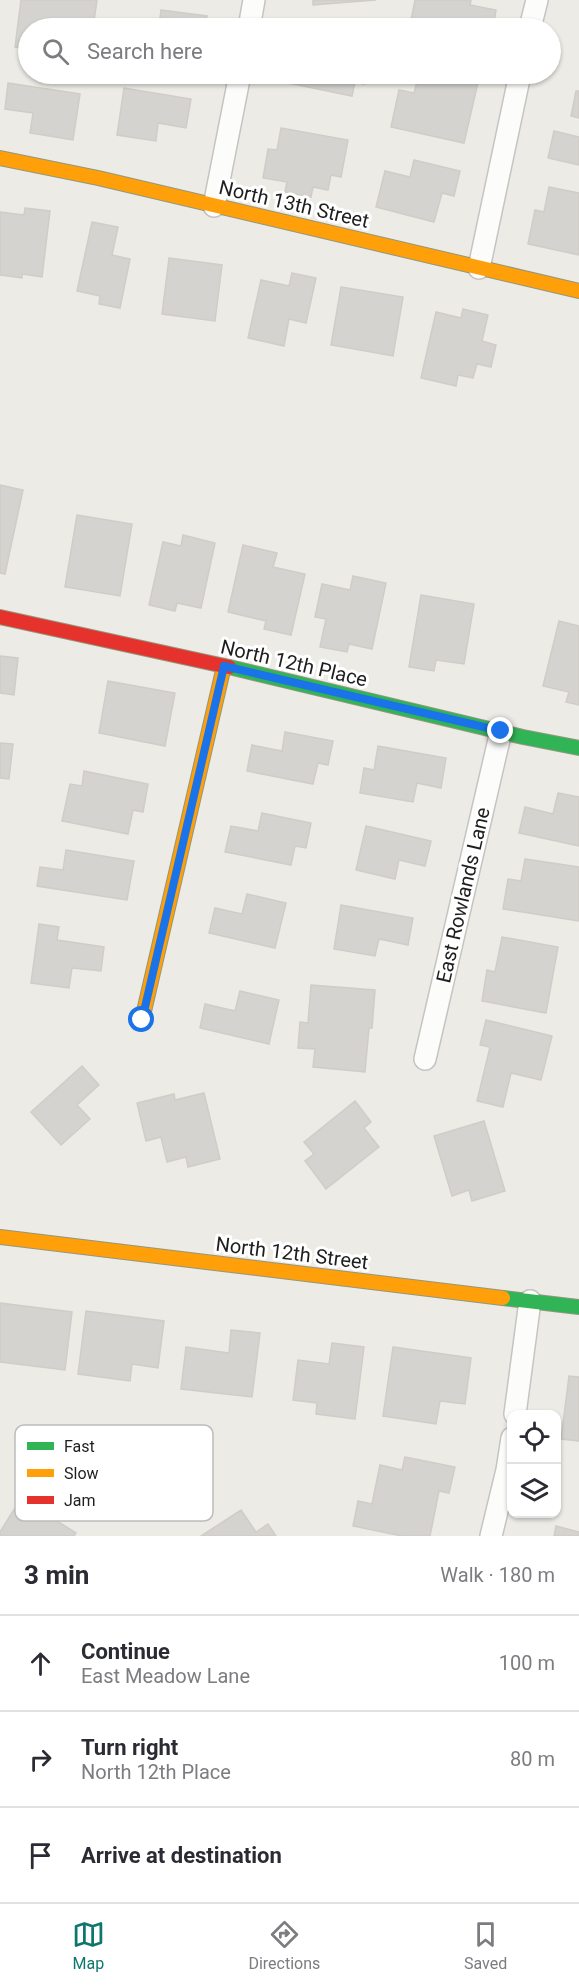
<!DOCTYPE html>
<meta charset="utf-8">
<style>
:root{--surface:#fff;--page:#f7f7f7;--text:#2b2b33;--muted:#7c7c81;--line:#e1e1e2;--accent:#0f766e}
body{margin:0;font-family:Roboto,sans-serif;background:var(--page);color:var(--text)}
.controls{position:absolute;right:18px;bottom:18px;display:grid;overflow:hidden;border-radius:12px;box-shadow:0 2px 4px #0004}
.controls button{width:54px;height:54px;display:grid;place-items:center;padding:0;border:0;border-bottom:2px solid var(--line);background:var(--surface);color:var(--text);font:30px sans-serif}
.stop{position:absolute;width:18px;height:18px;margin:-14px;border:4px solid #1a73e8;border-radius:50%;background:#fff}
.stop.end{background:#1a73e8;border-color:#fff;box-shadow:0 2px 6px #0008}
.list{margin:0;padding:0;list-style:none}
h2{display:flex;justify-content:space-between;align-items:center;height:78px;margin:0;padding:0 24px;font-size:26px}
h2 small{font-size:20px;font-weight:400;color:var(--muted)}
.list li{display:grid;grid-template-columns:39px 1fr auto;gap:18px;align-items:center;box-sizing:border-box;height:96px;padding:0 24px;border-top:2px solid var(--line)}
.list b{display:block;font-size:22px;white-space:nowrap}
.list p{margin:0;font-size:20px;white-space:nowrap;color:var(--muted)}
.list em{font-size:20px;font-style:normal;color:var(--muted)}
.icon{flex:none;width:33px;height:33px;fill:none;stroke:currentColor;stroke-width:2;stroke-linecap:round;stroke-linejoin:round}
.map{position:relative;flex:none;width:579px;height:1536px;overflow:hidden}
.search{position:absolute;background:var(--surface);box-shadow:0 2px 4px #0004;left:18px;right:18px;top:18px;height:66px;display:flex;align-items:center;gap:15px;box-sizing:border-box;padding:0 21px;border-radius:33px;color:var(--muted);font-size:22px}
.sheet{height:366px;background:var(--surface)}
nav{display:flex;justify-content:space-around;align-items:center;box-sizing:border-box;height:84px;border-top:2px solid var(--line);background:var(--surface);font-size:16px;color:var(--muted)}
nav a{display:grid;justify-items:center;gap:3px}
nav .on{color:var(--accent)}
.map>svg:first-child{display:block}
.building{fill:#d4d3cf;stroke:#d0cdc7;stroke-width:1.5}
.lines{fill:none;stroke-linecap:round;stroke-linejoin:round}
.street-casing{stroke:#c5c4c2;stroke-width:24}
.fast-casing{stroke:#92977e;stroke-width:16}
.slow-casing{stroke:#92977e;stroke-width:16}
.jam-casing{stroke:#92977e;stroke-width:16}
.street{stroke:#fcfcfb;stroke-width:21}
.fast{stroke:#30b455;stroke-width:14}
.slow{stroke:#ff9f0a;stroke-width:14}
.jam{stroke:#e5322d;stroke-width:14}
.route{stroke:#1a73e8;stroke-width:8}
.labels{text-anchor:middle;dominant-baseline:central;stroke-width:6;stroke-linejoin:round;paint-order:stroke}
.street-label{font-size:20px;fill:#1e1e1e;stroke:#fff}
.key{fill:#fff;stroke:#bcbcbc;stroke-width:1.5}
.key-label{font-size:16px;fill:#1e1e1e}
</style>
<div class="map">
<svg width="579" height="1536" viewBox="0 0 579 1536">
<rect width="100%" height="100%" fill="#ecebe6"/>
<path class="building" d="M21,0H97L93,28H28V49L15,47Z
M313,0H376L313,5Z
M415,0H471L470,5L496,10L493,28H450L411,20Z
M161,10L207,16L205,28H132L133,22L159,26Z
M290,74H366L364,84L355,82L352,96L288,83Z
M419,74H461L479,78L464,143L391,127L399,90L414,93Z
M8,83L80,94L73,140L30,133L33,113L5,109Z
M124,88L191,99L186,128L158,123L156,141L117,135Z
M576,91H579V118L571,116Z
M281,128L348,140L341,177L331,175L328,190L313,187L311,197L285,192L287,182L263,178L268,149L277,150Z
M554,131L579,137V165L548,158Z
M414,160L460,171L454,196L442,193L434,222L376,207L385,171L410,177Z
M549,187L579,193V255L528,244L535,210L544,212Z
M25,208L50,211L42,277L22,274V278L0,275V212L24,215Z
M92,222L118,227L112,255L130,259L120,308L99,304L100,296L77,291Z
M169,258L222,265L215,321L162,314Z
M292,273L316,278L306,323L289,319L284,346L248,338L261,280L289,286Z
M341,287L403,297L393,356L331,345Z
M463,309L488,315L482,341L496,345L491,367L477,364L473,378L458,375L456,386L421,378L436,312L461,318Z
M0,485L23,490L5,574L0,573Z
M77,515L132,524L120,596L65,587Z
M183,535L215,543L201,608L177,603L175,611L149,605L163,542L181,546Z
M243,545L277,553L273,567L305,574L291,635L264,629L266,621L228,612Z
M353,576L386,583L372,649L349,644L347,652L320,647L326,619L315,617L322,584L350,590Z
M421,595L474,604L464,664L436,660L434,671L409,667Z
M559,621L579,626V705L566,702L569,692L543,686Z
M0,656L18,658L14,695L0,693Z
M108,681L175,693L165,746L99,733Z
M285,732L333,741L328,765L318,763L313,784L247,771L252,745L282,751Z
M0,743L13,744L9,779L0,778Z
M378,746L446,758L441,788L417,783L413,802L360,793L364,768L374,770Z
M84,771L148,784L143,812L133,810L128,834L62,821L70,784L82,786Z
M558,793L579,797V846L519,833L525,807L553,814Z
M262,813L311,823L306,848L295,846L291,865L225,852L231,826L258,831Z
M366,826L431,841L425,866L399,860L395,879L356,870Z
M66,850L134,861L127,900L37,886L40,867L63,870Z
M525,859L579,867V921L503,909L508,879L521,881Z
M247,894L286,903L275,948L209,933L215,908L242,914Z
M341,905L413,918L408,945L379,939L375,956L334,949Z
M39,924L59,927L57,940L104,947L101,971L72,968L69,988L31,983Z
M502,937L558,947L546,1013L482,1001L487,970L495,972Z
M311,985L375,990L372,1028H369L365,1072L313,1067L315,1049L298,1048L300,1022L308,1023Z
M240,991L279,1000L269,1044L200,1028L205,1004L235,1011Z
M486,1020L552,1036L541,1080L511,1073L503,1107L477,1101L490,1047L480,1045Z
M82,1066L99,1085L77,1105L90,1119L61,1145L31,1112Z
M204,1093L220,1159L188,1167L186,1157L167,1162L161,1137L146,1141L137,1103L174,1094L175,1100Z
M355,1101L371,1122L364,1128L379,1147L326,1189L305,1161L314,1154L304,1142Z
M484,1121L505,1191L472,1201L469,1190L452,1196L434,1136Z
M0,1303L72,1312L65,1370L0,1362Z
M86,1311L164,1321L158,1368L132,1364L130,1381L78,1374Z
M231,1330L260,1333L252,1397L181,1389L186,1347L229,1353Z
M332,1343L364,1347L355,1419L316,1414L317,1403L293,1400L298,1360L329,1364Z
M393,1347L471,1358L465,1404L440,1401L436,1424L383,1416Z
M569,1376L579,1377V1441L561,1439Z
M405,1457L455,1467L449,1493L439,1491L430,1536H402L353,1526L358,1501L372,1504L380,1465L402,1470Z
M21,1498L76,1533L74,1536H0V1532Z
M241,1510L256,1532L268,1524L276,1536H201Z
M556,1526L579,1532V1536H554Z"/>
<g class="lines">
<defs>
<path id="street" d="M249,28L254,0
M530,28L537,0
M214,206L240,74
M479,268L520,74
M425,1059L501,731
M515,1414L530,1301
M491,1536L507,1470L512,1438"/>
<path id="fast" d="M229,667L523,737L579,748
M503,1298L579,1307"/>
<path id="slow" d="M0,158L98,178L579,291
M142,1020L224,666
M0,1237L503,1298"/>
<path id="jam" d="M0,617L229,667"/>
</defs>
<use href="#street" class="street-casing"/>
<use href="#fast" class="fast-casing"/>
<use href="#slow" class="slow-casing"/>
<use href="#jam" class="jam-casing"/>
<use href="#street" class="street"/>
<use href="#fast" class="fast"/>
<use href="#slow" class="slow"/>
<use href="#jam" class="jam"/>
</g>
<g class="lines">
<path class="route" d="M142,1020L224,666L501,731"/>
</g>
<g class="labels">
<g class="street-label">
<text transform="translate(294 204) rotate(13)">North 13th Street</text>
<text transform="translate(294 663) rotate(13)">North 12th Place</text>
<text transform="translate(463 895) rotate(-77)">East Rowlands Lane</text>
<text transform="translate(292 1253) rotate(7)">North 12th Street</text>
</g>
</g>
<rect x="15" y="1425" width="198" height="96" rx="9" class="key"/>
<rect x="27" y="1442" width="27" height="8" fill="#30b455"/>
<rect x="27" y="1469" width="27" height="8" fill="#ff9f0a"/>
<rect x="27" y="1496" width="27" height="8" fill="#e5322d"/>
<g class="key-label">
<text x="64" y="1452">Fast</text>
<text x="64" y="1479">Slow</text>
<text x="64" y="1506">Jam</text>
</g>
</svg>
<div class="controls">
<button><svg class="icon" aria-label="locate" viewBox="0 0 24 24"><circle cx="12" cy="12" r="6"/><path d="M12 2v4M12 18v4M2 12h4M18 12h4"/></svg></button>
<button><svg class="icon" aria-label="layers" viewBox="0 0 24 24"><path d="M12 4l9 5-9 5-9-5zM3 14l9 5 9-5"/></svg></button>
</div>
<div class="stop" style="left:142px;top:1020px"></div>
<div class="stop end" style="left:501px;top:731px"></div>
<div class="search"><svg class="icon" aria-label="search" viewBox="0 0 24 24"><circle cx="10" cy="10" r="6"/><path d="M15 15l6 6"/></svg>Search here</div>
</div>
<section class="sheet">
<h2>3 min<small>Walk · 180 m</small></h2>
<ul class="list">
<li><svg class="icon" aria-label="ahead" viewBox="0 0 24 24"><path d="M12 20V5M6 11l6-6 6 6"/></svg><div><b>Continue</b><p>East Meadow Lane</p></div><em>100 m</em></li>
<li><svg class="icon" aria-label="right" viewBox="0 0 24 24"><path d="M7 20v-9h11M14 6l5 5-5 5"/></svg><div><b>Turn right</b><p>North 12th Place</p></div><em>80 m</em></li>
<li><svg class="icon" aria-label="arrive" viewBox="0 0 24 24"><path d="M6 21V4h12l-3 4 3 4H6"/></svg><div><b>Arrive at destination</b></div></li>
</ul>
</section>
<nav>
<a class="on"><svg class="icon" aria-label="map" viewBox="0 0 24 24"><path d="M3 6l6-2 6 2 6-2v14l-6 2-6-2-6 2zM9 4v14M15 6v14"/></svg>Map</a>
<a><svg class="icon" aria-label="directions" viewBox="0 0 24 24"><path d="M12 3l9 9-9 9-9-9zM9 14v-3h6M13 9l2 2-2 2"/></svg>Directions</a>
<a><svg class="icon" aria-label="saved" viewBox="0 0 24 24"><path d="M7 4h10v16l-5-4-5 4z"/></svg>Saved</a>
</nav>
